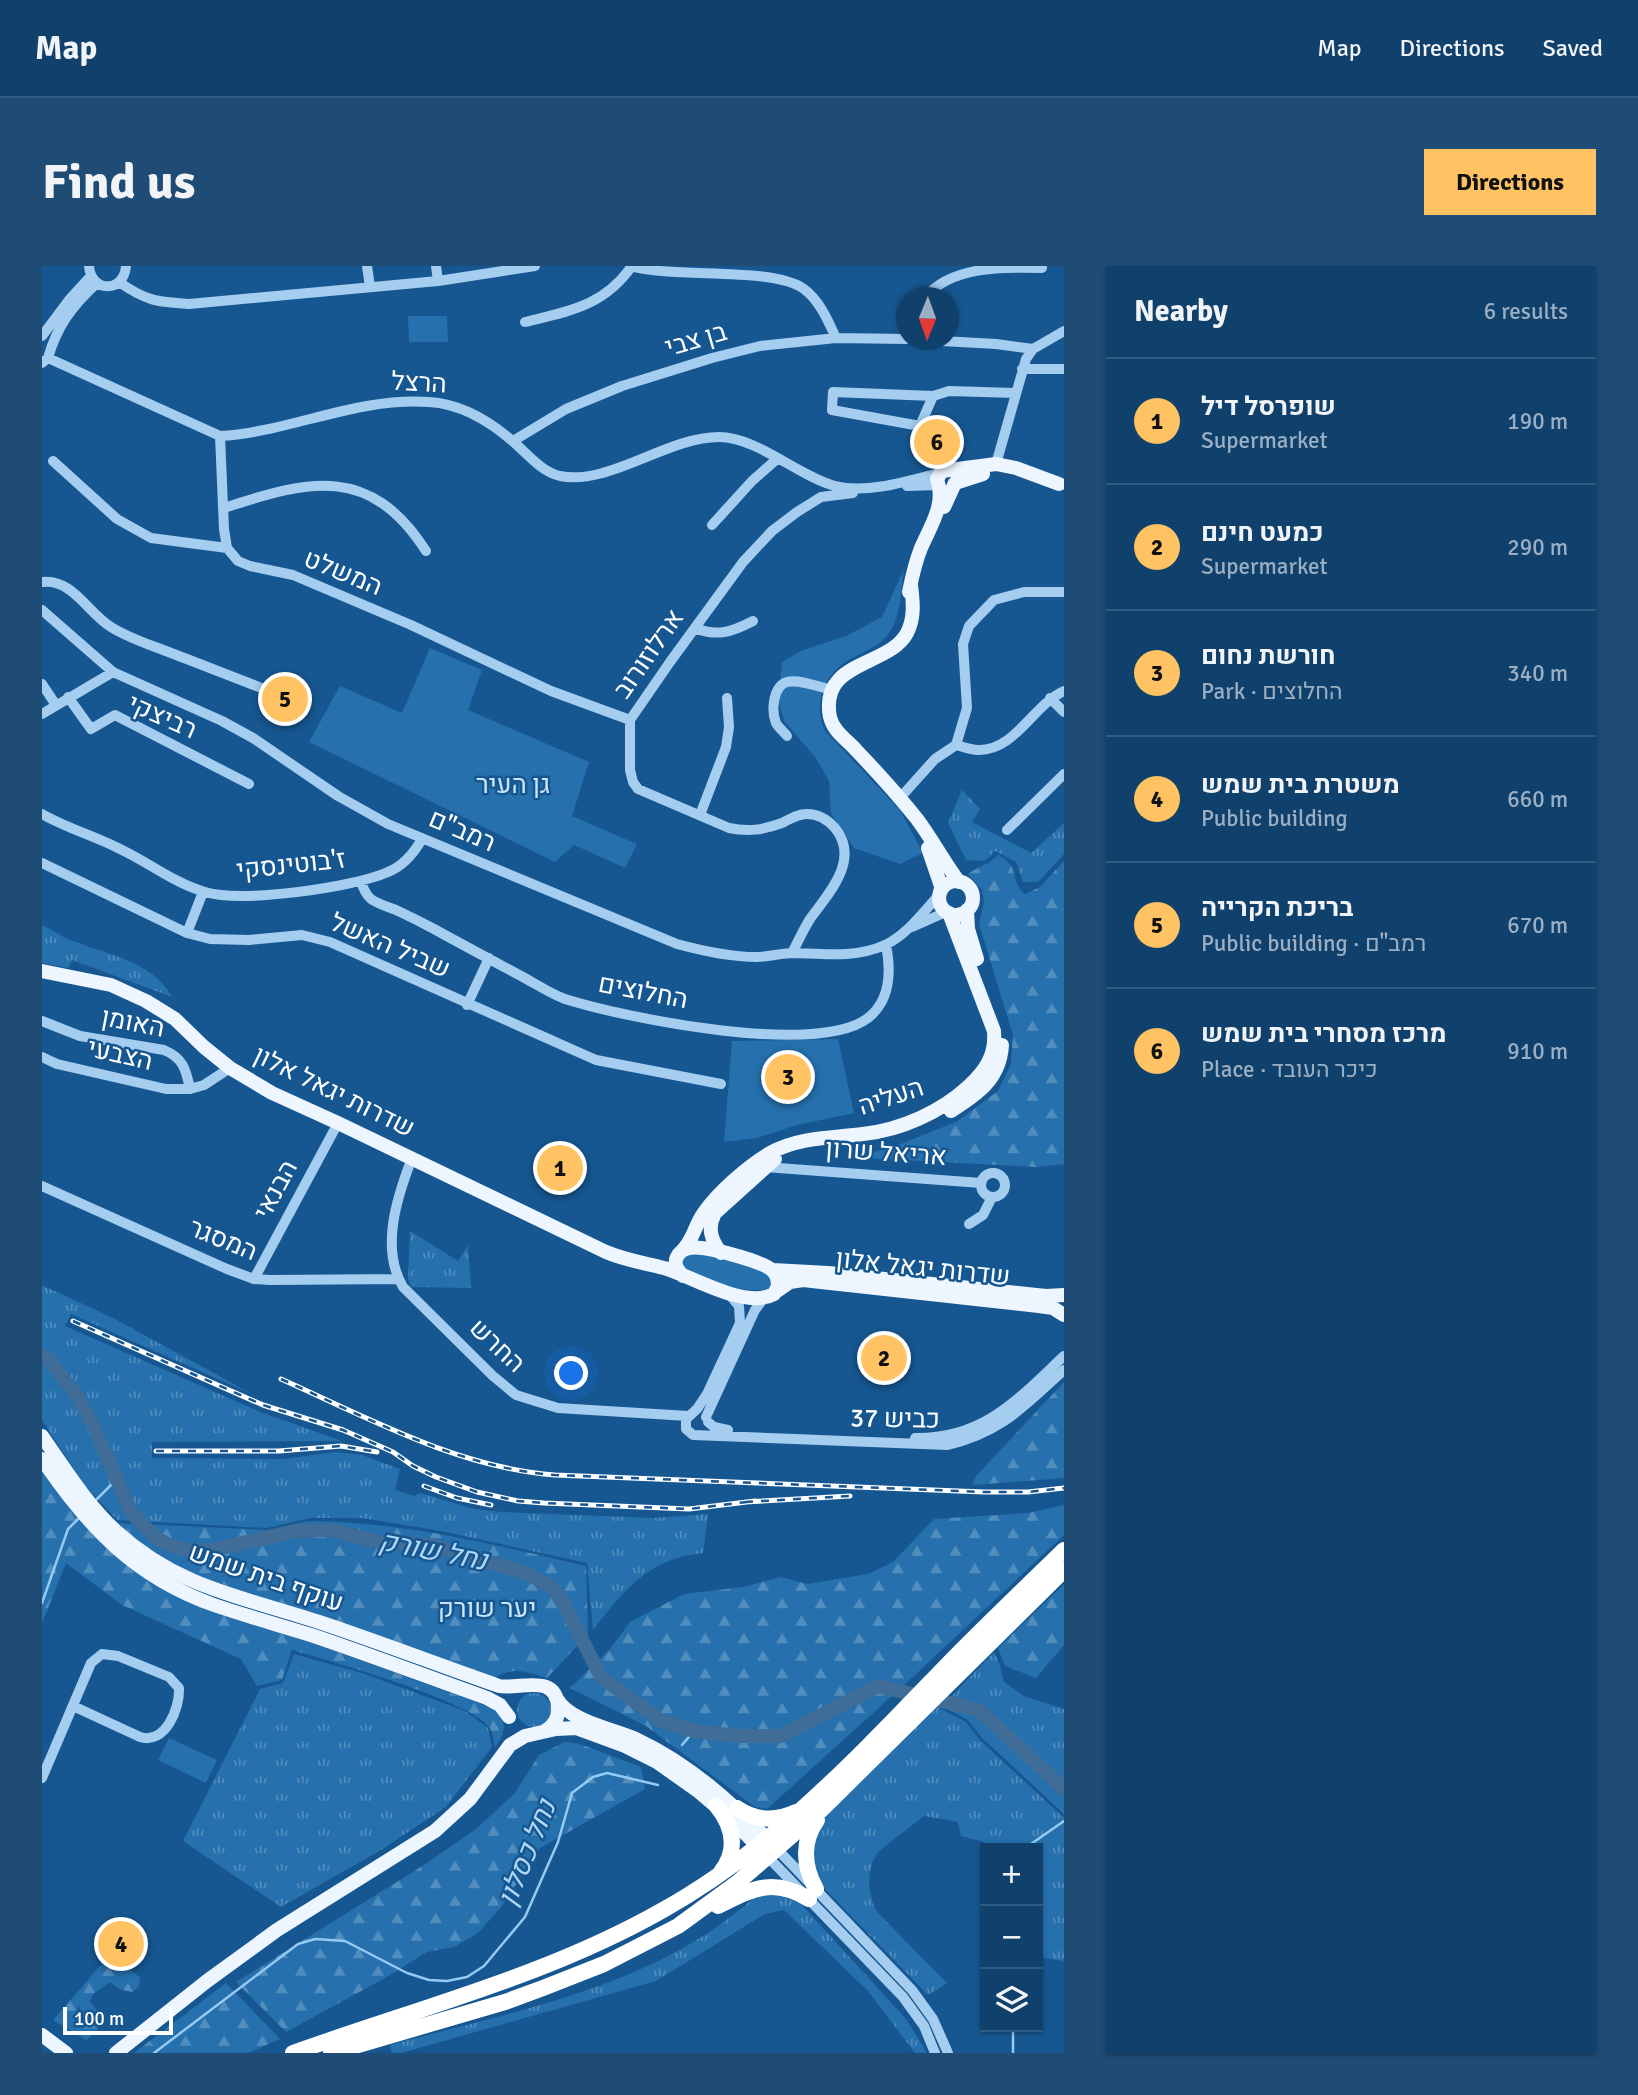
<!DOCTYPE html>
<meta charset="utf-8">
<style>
:root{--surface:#10416d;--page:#1e4c75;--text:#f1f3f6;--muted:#9cafc2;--line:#305a80;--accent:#ffc363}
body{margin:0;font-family:Signika,Heebo,sans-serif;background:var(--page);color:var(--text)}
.controls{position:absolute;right:21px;bottom:21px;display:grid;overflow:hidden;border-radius:0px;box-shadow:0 2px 5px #0004}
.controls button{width:63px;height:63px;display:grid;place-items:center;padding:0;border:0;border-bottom:2px solid var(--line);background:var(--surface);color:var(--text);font:35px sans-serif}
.compass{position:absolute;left:854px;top:21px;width:63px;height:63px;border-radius:50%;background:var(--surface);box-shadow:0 2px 5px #0004;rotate:181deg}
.scale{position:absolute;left:21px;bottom:18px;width:110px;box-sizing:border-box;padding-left:7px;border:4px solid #fff;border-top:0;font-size:19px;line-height:24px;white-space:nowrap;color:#fff;-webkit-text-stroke:5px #165791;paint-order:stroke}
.you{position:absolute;left:530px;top:1108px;width:24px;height:24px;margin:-18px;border:5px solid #fff;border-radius:50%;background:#1a73e8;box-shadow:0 0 0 10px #1a73e833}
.badge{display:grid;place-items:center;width:46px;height:46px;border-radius:50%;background:var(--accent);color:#111;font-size:23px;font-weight:700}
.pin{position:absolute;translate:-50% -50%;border:4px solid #fff;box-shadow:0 2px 7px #0006}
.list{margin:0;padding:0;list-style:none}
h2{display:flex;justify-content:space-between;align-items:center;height:91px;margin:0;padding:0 28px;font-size:30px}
h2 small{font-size:23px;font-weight:400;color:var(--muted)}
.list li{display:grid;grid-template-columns:46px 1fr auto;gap:21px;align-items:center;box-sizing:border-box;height:126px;padding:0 28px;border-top:2px solid var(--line)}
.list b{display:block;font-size:26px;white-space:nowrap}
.list p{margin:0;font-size:23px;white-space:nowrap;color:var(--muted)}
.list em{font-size:23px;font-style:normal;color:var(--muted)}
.icon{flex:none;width:38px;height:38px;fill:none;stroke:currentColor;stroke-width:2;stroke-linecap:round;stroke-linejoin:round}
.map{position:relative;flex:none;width:1022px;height:1787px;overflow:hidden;border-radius:0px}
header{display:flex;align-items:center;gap:42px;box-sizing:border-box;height:98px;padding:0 35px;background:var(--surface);border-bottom:2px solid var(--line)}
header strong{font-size:33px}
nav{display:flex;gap:38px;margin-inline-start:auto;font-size:24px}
.intro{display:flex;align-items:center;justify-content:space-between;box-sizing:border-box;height:168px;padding:0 42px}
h1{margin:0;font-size:49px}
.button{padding:18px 32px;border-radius:0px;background:var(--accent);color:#111;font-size:24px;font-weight:700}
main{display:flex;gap:42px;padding:0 42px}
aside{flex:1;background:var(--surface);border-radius:0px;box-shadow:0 2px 5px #0004}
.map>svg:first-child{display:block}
.grass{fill:url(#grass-tufts)}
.forest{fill:url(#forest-firs)}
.green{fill:#2570ad}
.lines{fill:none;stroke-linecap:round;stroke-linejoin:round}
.stream{stroke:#96caf3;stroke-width:2.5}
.river{stroke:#3f6d97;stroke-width:14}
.minor{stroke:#a4cdf0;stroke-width:10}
.major{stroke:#edf6ff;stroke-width:14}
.highway{stroke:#fff;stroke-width:16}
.rail-casing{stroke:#fff;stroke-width:5}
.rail{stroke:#165791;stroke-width:2.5;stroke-dasharray:8;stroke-linecap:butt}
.labels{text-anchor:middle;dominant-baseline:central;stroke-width:5;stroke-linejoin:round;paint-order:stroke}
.street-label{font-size:26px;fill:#fff;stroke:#165791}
.park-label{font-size:26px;fill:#cae5fb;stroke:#165791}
.water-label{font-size:28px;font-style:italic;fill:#b0d7f7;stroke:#165791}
</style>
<header>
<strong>Map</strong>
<nav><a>Map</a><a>Directions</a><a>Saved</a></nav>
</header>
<div class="intro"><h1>Find us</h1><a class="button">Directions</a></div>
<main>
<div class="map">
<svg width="1022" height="1787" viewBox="0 0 1022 1787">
<defs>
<pattern id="grass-tufts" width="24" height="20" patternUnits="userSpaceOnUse" patternTransform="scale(1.75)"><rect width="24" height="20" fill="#2570ad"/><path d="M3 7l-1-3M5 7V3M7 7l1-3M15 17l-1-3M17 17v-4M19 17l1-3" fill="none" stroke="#518dbd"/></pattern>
<pattern id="forest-firs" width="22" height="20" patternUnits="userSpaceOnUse" patternTransform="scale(1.75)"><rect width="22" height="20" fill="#2570ad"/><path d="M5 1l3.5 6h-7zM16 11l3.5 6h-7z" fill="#518dbd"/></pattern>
</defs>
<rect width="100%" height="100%" fill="#165791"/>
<path class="grass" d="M920,524L938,543L930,556L989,587L1022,557V588L996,616H981L974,596L953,585L943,595L924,594L906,557Z
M0,659C8,662 16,668 24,672C60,688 110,693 130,731L30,694L26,702L0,697Z
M368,965L416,995L426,979L429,1022L369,1021L366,1012Z
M0,1019L71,1052L212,1129L29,1048L23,1060L221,1147L300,1175L110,1176V1192L242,1193L293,1186L320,1189L358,1203L353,1224L372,1230L378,1227L432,1243L460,1246L611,1252L666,1248L661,1287C606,1293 583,1323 551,1364L545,1297L399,1265L320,1252H269L225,1262L75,1254L43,1220L0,1154Z
M952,1386L958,1399L962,1416L982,1430L1022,1443V1548L939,1471L926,1454L900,1440Z
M252,1388L320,1407L423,1445L446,1462L450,1481L404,1541L339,1584L239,1641L141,1575L218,1423L241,1417Z
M475 1444a17 17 0 1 1 34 0a17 17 0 1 1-34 0Z
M895,1441L924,1456L937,1473L1022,1552V1695L996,1691V1582H947L942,1576L919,1570L916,1556L882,1550L837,1585C823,1603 825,1628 836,1647L905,1717L886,1729L781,1621C773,1608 766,1590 770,1575C780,1543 868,1468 895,1441Z
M717,1627L748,1630L760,1639L864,1753L885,1787H873L826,1725L742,1644L723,1648L614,1715L359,1787H350L348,1779C475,1744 618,1720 717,1627Z"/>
<path class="forest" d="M956,589C981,603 966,614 983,628L998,621L1022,595V898L993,901L804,891L846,883L914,856L956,825L969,798L971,769L937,658L942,636L940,624L926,608C937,600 947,599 956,589Z
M1022,1116V1212L930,1219L934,1210Z
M0,1204L131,1329L171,1346L254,1371L456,1444C465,1459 463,1467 453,1482C452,1476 451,1466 447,1461C427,1434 288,1395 250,1384L240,1414L215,1420L199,1393L80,1339L24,1297L0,1357Z
M1022,1239V1269L873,1409L725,1543L713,1541L604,1460L528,1422L568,1383L588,1356L642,1328L701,1321L739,1311L765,1318L826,1308L851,1296L892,1253L986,1247Z
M266,1255C363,1256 450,1278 544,1300L546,1368L505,1412C486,1406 467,1399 451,1414L135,1302L101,1279L76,1257L226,1264Z
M1022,1318V1379L994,1412L963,1400L956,1382Z
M523,1476L538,1478L599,1501L603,1523L498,1582L460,1640L436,1667L412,1681L385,1686L343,1712L244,1766L194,1716L382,1599L434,1563L473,1527L497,1489Z
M70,1695L81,1699L98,1711L97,1720L91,1726L79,1724L68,1716L51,1728L48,1736C64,1753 62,1761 44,1774L11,1754L58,1700Z
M184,1717L238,1773L206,1787H92Z"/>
<path class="green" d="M366,50H405L406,76H367Z
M862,303C859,325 859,354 844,371C832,384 815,388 802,397C779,413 772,440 783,465L858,544L881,587L858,598L812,582L789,547L787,515L774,492L742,455L736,433L740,396L761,384L804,370L840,351Z
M388,382L440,404L426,444L547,496L530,550L595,578L583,602L532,579L513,596L267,476L298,420L360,447Z
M796,773L812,847L755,859L715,872L682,876L690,775Z
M666,987L717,1003L730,1011V1022C711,1029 665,1018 647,1006C642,1003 641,998 641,992L644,988Z
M127,1472L175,1494L164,1517L116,1494Z"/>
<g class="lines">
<path class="stream" d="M54,1234L75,1213
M0,1337L26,1263L37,1252
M640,1479L652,1465
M988,1582L989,1578L1022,1555
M971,1761V1787
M112,1787L256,1678L273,1673L303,1675L365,1707L387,1714L405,1715L425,1711L442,1700L483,1651L516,1576L530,1527L551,1511L565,1507L616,1519"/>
<path class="river" d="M0,1090L7,1094L36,1131L52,1161L89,1246L114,1272L127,1279L145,1284H170L254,1265L290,1264L336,1276L388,1279L484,1307L511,1322L521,1336L559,1411L618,1454L652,1465L694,1470H739L836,1420L937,1444L1022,1523"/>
<path class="minor" d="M47,0C49,27 82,27 84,0
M325,0L328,21
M394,0L396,15
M588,0C633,13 729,0 762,23C778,35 786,55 794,72
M77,16C104,35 115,36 147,38L396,15L493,0
M883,32C908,0 960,1 1000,2
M483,56C528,45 562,40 590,0
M0,70L27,34L49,10
M882,74L954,78L991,83
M6,92L178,170C249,166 313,131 387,136C421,138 451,157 476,180C488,191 501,206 518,210C567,220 625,171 677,171C715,171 756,210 793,220C825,228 866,215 897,207
M0,97L6,92C15,60 30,40 55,17
M980,103H1022
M891,130L878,160L790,144L791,126L891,130L907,125L973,127
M178,170L182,263L185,282L196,295L208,300L251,309L369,359L509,425L588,454
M471,175L524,143L580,120L670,92L718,80L794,72L864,73
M11,195L75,253L109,272L185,282
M954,198L984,93L991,83L1022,65
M865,220L897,219
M182,242C267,214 328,198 384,285
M670,259L710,215L735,193
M0,316C30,312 46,347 69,361C88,373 109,379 129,387C161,399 193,412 225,424
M0,344L71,406L180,455L211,472L296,530L346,558L635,678C661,685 687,691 714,691C727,691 739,687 752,687C782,688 814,692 843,679C865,669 882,645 898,628
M653,362C675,371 690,366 711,355
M0,418L14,439
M26,431L49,463L73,449L207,518
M1008,432L1022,446
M0,448L71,406
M745,470C742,466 736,461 734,457C729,445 731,420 745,416C757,413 778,421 790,424
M914,479C921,481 929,484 936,484C973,485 991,439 1022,425
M857,533L893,493L914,479L925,442L921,378L927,360L952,334L982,326H1022
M0,548C24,562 53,570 78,583C106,596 132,617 163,626C200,637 310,622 346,606C361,600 372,587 380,573
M658,549L684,481L687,461L685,432
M965,564L1022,508
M0,597L145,667L168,673L207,674L260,669L288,676L554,794L679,818
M319,615C321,622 323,628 329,633C336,638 346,641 354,644C367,650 379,656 392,663C421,679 451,695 481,711C494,718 509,728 523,733C583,752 775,791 826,752C849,734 849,704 844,679
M870,661L904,646
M145,667L161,626
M750,687C756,676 761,664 768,653C786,628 819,594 793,562C786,554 776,548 765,548C755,548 748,553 740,557C721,564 706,566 687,562L596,523L591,516L588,504V454L628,396L701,296L730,265L755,246L779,231L811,227
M425,739L447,692
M0,755L38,770L122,784C141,792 144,803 148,823L162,819L188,802
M0,791L15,798L124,823H148
M370,892C355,931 338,982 361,1021L451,1110L474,1129L516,1142L646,1150
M723,901L939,917
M939 919a12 12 0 1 1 24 0a12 12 0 1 1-24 0Z
M0,920L185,1003L212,1013L229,1014L357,1013
M927,958L941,949L950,931
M212,1013L296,857
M686,1027L697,1040L698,1057L665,1128L655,1143L644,1153V1163L651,1169L905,1179C959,1167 982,1140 1022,1104
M664,1151L713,1044L722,1032
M666,1156L672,1161L686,1164
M873,1172C942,1173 976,1133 1022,1090
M0,1512L49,1397L60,1388L76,1390L127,1411L137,1422C138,1443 123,1479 98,1471L31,1440
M735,1583L870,1724L891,1753L906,1787
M725,1590L861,1731L882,1760L893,1787"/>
<path class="major" d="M902,241L913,217L941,208
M869,319C871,335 873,352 865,367C847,401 777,394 788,451C791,465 805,474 814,484C835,506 856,529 875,553C890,573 902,596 917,616
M867,326C870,311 873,297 879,282C889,259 904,238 895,213L900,205L954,198L974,202L1017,218
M886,582L900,623
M897 632a17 17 0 1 1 34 0a17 17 0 1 1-34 0Z
M925,644L926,663L935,693
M0,705L69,719L104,735L133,753L162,781L188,802L230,827L296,857L564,986C583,994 602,997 622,1002C650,1010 703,1044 732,1028L736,1020C736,1015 735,1009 731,1005C721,995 661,979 648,982C643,983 637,986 635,991C631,999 636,1004 641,1010
M909,845C936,828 958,813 960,779
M640,985C652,973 652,961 661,948C675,927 706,900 728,887C756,871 790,872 821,868C859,864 899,846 927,820C944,804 954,789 952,765L907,647
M679,987C669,974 665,962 673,947L733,893
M731,1004L786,1007L1004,1030L1022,1029
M735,1025L748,1016L761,1014L997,1040L1011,1042L1022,1049
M0,1170C23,1203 45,1239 75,1266C136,1322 202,1331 277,1356C337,1376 397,1399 457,1420C477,1424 515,1406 516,1442C517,1453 511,1460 503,1465
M0,1193C46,1261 93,1311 172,1339C204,1350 237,1359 269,1369C328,1389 386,1411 445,1432L458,1439L467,1451
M515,1433C528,1456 572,1463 596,1474C649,1499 691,1538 732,1580
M0,1769L24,1787
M74,1787L165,1715L235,1664L393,1565L428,1533L468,1479L483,1470L514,1463L534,1462L583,1480L615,1496L656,1525L691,1555L722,1587"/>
<path class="highway" d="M674,1539C691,1560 697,1583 679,1606
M695,1542C714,1555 733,1556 754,1546
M774,1623C761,1600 760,1575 775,1554
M676,1640C711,1623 730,1611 767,1633
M251,1787C376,1742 505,1710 621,1644C732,1582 818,1489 905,1399C943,1360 983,1322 1022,1284
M289,1787L463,1736L501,1722L562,1698L636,1660L695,1617L778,1545L1022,1304"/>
<defs>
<path id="rail" d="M31,1055L221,1139L301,1164L351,1186L371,1200L394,1211L435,1226L476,1235L502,1237L647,1243L713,1235
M239,1113C326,1152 417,1202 513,1209L942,1226H986L1022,1222
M114,1185H237L299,1180L335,1186
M382,1220L415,1232L449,1239
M703,1236L808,1230"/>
</defs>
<use href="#rail" class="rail-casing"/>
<use href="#rail" class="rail"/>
</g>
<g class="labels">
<g class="street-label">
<text transform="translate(654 74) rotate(-16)">בן צבי</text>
<text transform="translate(377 117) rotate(3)">הרצל</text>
<text transform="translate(301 307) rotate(22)">המשלט</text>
<text transform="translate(607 388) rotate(-55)">ארלוזורוב</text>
<text transform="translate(120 451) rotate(24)">רביצקי</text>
<text transform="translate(420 565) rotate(23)">רמב"ם</text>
<text transform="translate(249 599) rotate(-6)">ז'בוטינסקי</text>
<text transform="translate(348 680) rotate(23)">שביל האשל</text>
<text transform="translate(601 726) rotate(11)">החלוצים</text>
<text transform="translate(91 757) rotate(11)">האומן</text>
<text transform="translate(78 789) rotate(13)">הצבעי</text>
<text transform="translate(292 826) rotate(26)">שדרות יגאל אלון</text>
<text transform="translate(849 831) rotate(-18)">העליה</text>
<text transform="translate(844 887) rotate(4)">אריאל שרון</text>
<text transform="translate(234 924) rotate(-62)">הבנאי</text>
<text transform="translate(181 974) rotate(22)">המסגר</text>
<text transform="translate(881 1002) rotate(6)">שדרות יגאל אלון</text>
<text transform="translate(455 1080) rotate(43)">החרש</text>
<text transform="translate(853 1153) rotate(1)">כביש 37</text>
<text transform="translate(224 1312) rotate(19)">עוקף בית שמש</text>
</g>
<g class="park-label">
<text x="471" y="519">גן העיר</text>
<text x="445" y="1343">יער שורק</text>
</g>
<g class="water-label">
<text transform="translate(391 1285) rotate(11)">נחל שורק</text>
<text transform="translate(485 1587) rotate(-68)">נחל כסלון</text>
</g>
</g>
</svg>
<div class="controls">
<button>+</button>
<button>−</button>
<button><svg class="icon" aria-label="layers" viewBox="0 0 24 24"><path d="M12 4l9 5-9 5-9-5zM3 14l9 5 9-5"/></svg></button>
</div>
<svg class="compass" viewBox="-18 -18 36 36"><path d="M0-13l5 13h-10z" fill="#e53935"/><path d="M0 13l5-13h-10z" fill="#9cafc2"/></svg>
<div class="scale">100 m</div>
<div class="you"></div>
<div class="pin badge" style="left:518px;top:902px">1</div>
<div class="pin badge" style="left:842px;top:1092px">2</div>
<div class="pin badge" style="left:746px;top:811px">3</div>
<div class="pin badge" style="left:79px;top:1678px">4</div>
<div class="pin badge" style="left:243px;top:433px">5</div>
<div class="pin badge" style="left:895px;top:176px">6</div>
</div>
<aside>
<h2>Nearby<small>6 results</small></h2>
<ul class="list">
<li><span class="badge">1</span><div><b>שופרסל דיל</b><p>Supermarket</p></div><em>190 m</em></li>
<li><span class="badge">2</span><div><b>כמעט חינם</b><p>Supermarket</p></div><em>290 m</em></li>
<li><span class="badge">3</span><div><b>חורשת נחום</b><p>Park · החלוצים</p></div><em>340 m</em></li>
<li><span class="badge">4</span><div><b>משטרת בית שמש</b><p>Public building</p></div><em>660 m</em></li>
<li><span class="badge">5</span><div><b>בריכת הקרייה</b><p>Public building · רמב&quot;ם</p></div><em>670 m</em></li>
<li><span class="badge">6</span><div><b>מרכז מסחרי בית שמש</b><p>Place · כיכר העובד</p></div><em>910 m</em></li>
</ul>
</aside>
</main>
